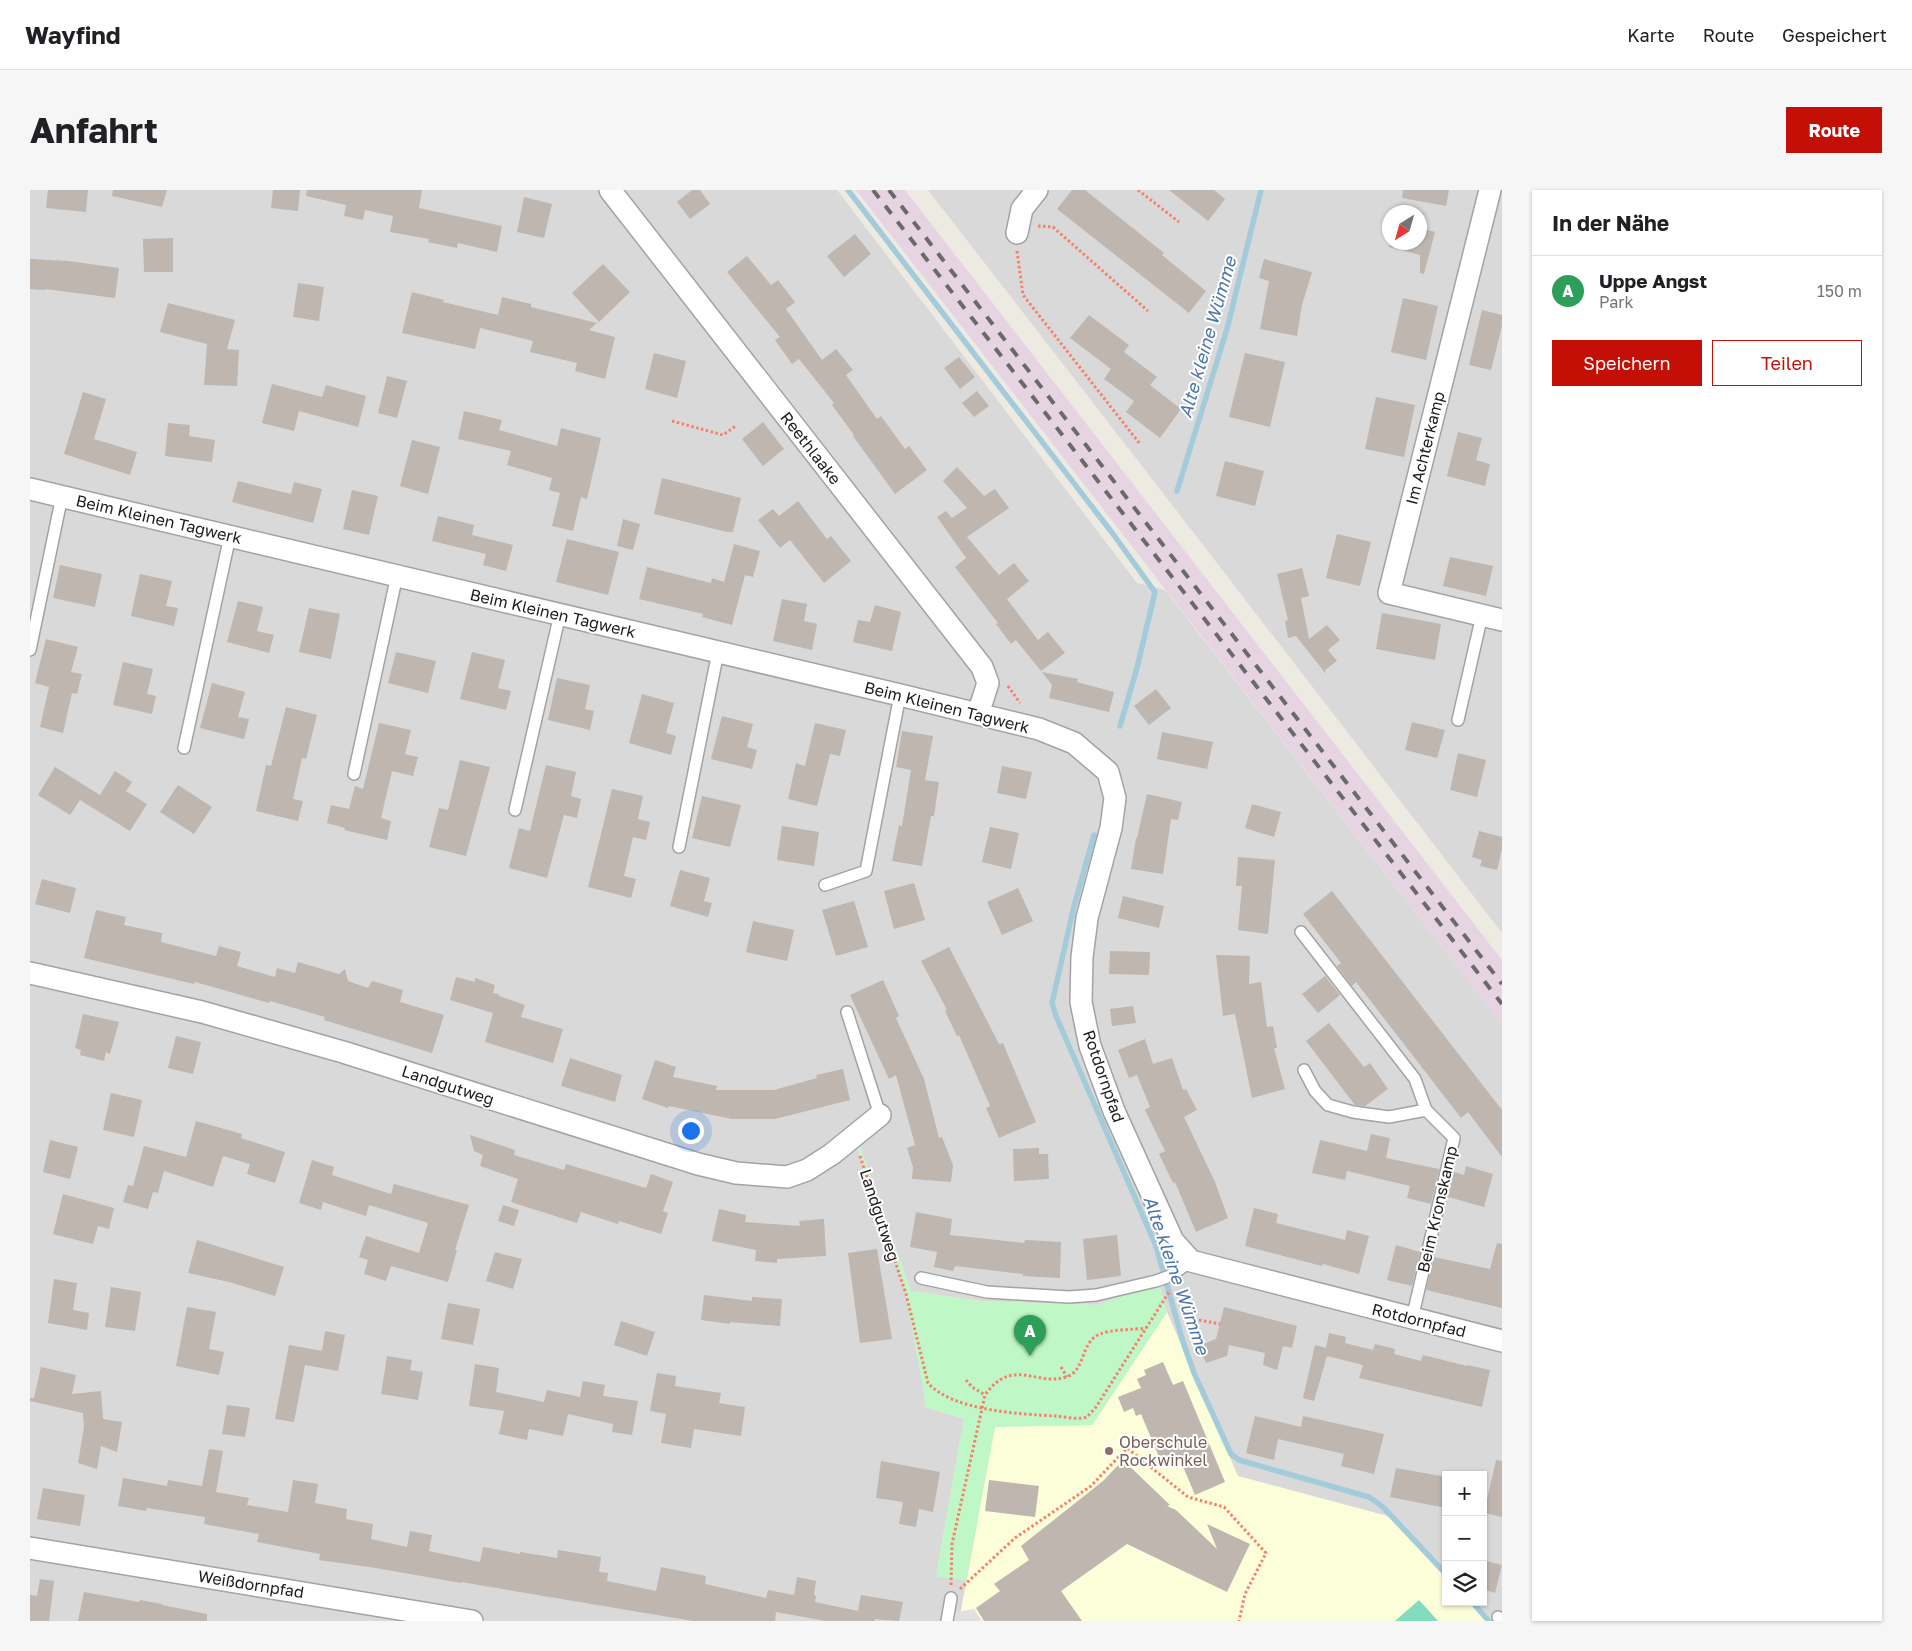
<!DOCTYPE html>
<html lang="de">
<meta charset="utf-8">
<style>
:root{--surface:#fff;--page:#f6f6f6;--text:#202124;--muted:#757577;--line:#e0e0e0;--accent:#c30f05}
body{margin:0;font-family:"Golos Text",sans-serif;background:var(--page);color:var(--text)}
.controls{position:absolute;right:15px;bottom:15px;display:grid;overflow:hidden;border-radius:0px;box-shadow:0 1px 4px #0004}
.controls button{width:45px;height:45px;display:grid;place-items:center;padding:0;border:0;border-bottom:1px solid var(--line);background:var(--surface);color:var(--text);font:25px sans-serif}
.compass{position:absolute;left:1352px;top:15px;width:45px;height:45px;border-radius:50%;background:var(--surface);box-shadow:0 1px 4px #0004;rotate:217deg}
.you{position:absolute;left:660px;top:940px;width:18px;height:18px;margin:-12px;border:4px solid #fff;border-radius:50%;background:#1a73e8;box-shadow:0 0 0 8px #1a73e833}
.badge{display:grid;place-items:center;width:32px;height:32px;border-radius:50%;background:var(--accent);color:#fff;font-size:16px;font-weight:700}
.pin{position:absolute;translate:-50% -41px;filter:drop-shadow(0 1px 2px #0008)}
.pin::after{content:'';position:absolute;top:26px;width:18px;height:15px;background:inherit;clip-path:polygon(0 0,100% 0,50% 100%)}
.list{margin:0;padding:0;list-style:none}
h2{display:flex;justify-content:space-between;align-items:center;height:65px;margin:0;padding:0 20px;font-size:21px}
h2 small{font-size:16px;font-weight:400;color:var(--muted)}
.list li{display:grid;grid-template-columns:32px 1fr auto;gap:15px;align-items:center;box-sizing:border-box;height:70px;padding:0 20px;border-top:1px solid var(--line)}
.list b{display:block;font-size:19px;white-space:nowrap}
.list p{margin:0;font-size:16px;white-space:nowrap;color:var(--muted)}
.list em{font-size:16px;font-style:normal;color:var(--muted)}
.actions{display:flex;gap:10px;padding:15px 20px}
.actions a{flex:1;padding:11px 0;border:1px solid var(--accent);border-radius:0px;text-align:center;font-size:18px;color:var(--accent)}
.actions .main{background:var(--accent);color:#fff}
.icon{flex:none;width:28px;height:28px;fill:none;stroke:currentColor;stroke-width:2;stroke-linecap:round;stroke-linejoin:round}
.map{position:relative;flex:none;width:1472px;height:1431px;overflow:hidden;border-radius:0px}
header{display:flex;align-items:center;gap:30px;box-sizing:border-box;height:70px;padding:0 25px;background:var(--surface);border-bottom:1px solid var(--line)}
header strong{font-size:24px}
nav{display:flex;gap:28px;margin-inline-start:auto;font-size:18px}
.intro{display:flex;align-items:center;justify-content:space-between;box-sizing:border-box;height:120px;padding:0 30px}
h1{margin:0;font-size:35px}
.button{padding:12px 22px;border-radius:0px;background:var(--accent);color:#fff;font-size:18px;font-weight:700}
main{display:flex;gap:30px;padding:0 30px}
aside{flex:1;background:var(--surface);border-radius:0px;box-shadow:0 1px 4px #0004}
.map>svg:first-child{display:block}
.residential{fill:#dad9d9;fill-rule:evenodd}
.industrial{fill:#e6d4e2}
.education{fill:#fcfeda}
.park{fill:#bff7c6}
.pitch{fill:#81dbbd}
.parking{fill:#e0e0e0}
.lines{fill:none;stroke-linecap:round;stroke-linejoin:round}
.stream{stroke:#a3cbda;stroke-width:5.5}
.building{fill:#beb6af}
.lane-casing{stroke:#a3a3a3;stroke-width:14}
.street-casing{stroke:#a3a3a3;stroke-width:24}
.path{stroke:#f6806b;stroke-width:3;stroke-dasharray:2.5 2.5;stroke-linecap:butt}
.lane{stroke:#fff;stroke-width:11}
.street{stroke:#fff;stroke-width:21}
.rail{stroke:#6a6a6a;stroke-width:4;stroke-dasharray:10 10;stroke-linecap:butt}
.education-dot{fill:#8d6e63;stroke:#fff;stroke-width:2}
.labels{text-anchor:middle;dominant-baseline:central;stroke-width:4;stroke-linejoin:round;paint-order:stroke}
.street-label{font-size:16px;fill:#1c1c1c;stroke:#fff}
.education-label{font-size:16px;fill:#785e54;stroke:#fff;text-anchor:start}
.water-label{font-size:18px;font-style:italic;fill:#4c75a9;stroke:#fff}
</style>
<header>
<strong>Wayfind</strong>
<nav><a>Karte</a><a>Route</a><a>Gespeichert</a></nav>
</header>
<div class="intro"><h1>Anfahrt</h1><a class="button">Route</a></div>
<main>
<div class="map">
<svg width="1472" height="1431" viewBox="0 0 1472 1431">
<rect width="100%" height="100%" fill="#edeae2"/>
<path class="residential" d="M0,0H807L1107,393L1135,400L1472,834V1431H0ZM830,957L881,1101L951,1111L1068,1115L1129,1091L906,1386L934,1229L895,1217L894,1202L876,1104L828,960ZM1416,1285H1453V1412H1416Z
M898,0H1472V743L1160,338ZM1360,22H1390V52H1360Z"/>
<path class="industrial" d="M826,0H875L1472,770V834Z"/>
<path class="education" d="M1137,1122L1208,1286L1365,1328L1416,1382V1412H1445L1463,1431H929L965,1237L1062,1235Z"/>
<path class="park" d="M830,957L881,1101L951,1111L1068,1115L1129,1091L1137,1122L1062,1235L965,1237L936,1391L906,1386L934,1229L895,1217L894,1202L876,1104L828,959Z"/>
<path class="pitch" d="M1389,1410L1408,1431H1365Z"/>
<path class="parking" d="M944,1419L952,1431H920L922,1423Z"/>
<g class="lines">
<path class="stream" d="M818,0L1083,344L1125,402L1107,478L1090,536
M1147,301L1197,139L1231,0
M1064,645L1044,716L1022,813L1026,826L1126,1056L1153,1152L1164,1183L1201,1264L1209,1270L1339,1307L1353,1317L1416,1384
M1442,1412L1459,1431"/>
</g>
<path class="building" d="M18,0H58L56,22L16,18Z
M83,0H137L132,17L82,6Z
M243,0H270L268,21L241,18Z
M277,0H392L389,18L472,36L467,62L428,53L427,58L398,52L399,49L360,42L363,26L335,20L333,30L314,26L316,15L276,6Z
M662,0H670L680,14L660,29L647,12Z
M1042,0H1055L1134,63L1132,65L1176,101L1159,123L1027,19Z
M1139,0H1184L1195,9L1178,31Z
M1373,0H1419L1416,16L1372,8Z
M494,7L522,14L514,48L487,42Z
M1390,38L1405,42L1394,84L1390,83V65L1359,57L1360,52H1390Z
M825,44L841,64L814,87L797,66Z
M143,48V82H114L113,49Z
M717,66L741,95L748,90L765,112L756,119L792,170L806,159L823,180L816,185L847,229L851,226L875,259L879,256L897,280L865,304L823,246L824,245L802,215L804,213L769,169L762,174L745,150L750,147L697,82Z
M0,69L38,71L89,78L85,108L15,99V100L0,99Z
M1234,69L1282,82L1272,115L1267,146L1230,139L1239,91L1229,88Z
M573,74L600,102L569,132L542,103Z
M268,93L294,97L289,131L263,127Z
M382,102L414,110L413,112L468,125L472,107L501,114V117L567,133L559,140L585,147L575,189L545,181L547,173L500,162L503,151L450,138L445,159L372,143Z
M1373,108L1408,116L1396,170L1361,162Z
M138,113L205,130L197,159L209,160L207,196L174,195L177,154L130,142Z
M1452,120L1472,125V136L1461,180L1439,175Z
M1059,125L1099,155L1094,162L1127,187L1120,195L1151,219L1130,248L1096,222L1104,211L1074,189L1081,179L1040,148Z
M624,163L656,171L647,208L615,199Z
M1215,163L1255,172L1240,237L1199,227Z
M929,167L945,187L930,199L914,178Z
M357,186L377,191L367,228L348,223Z
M242,194L292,207L296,195L336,206L328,237L269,221L264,241L232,233Z
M947,201L959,216L944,227L932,213Z
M53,202L76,209L64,249L107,262L100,285L34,264Z
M1346,207L1385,215L1374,267L1335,259Z
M434,221L472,230L469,240L527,256L531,238L571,248L557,309L551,307L543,341L522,336L530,303L519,300L522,288L477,275L481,261L428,249Z
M733,232L754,259L733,276L712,249Z
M138,233L160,235L159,246L185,250L182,272L135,266Z
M1428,242L1452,248L1446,270L1460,274L1455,296L1417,286Z
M382,250L410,257L398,304L370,296Z
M1195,271L1234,281L1225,316L1186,306Z
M927,277L954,306L965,299L979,318L937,347L969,385L984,373L999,391L977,409L1008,450L1018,442L1035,463L1011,481L986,450L981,454L966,434L968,433L925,377L936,368L907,327L916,321L922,328L937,318L913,291Z
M632,288L711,308L703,342H697L624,324Z
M208,291L261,304L264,292L292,299L283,333L202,312Z
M322,300L348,306L339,345L313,339Z
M768,311L797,349L801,346L821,371L794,393L760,350L750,358L728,330L743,319L749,326Z
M408,326L444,335L442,345L483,355L476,381L453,375L456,364L402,351Z
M593,329L610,334L603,360L587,356Z
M1307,344L1341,352L1330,396L1296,388Z
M537,349L589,362L578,405L526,392Z
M704,354L730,361L723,387L715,385L702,435L672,427L673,424L609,409L617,377L681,393L682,388L694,392Z
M1420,367L1463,376L1456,406L1413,396Z
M30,375L72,384L65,417L23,408Z
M1272,378L1279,406L1271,408L1279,449L1297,435L1310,450L1298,460L1307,471L1295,480L1296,484L1266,446L1258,448L1255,431L1258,430L1247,384Z
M110,384L142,391L136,416L148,418L144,436L101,426Z
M752,409L777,414L774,431L787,434L782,460L743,451Z
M208,411L233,417L227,441L244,445L239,463L197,452Z
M845,415L871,422L862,461L823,452L828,430L840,432Z
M279,418L310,424L301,469L269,462Z
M1352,423L1411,434L1405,470L1346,459Z
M16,449L48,457L41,482L52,484L47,504L42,503L33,543L10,537L19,497L5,493Z
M366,462L406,471L398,503L358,493Z
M442,462L475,470L468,498L481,501L476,520L430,509Z
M93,472L123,479L117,504L126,506L122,524L83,515Z
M1012,482L1048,489L1047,492L1084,502L1079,522L1019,508L1022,495Z
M527,488L560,495L555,519L564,521L560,540L518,530Z
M182,493L215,502L208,527L219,529L214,549L170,538Z
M1126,499L1141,518L1119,535L1104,516Z
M612,504L644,513L636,543L646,546L641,565L599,553Z
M256,517L287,525L276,569L272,568L263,609L273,611L268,631L226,621L236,575L241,576Z
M692,526L723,534L717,557L727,560L722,579L681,569Z
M1382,532L1415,540L1407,568L1375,560Z
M349,533L381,540L375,564L388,567L383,586L362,581L351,628L361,631L357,650L314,640L315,638L297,633L301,615L319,619L325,596L333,599Z
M785,533L816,540L810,566L800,564L787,616L758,609L766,573L775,576Z
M872,541L903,546L895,590L909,592L904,626H901L892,676L862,671L869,635L872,636L881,580L866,577Z
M1132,542L1183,552L1177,579L1127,569Z
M1428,563L1456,570L1447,607L1420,600Z
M430,570L460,577L436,666L399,657L409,618L418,620Z
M516,575L546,582L541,606L551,609L547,628L534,625L517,688L479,678L489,638L500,641Z
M972,576L1002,582L996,609L967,603Z
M25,577L70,605L85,581L102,592L96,601L117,614L100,641L50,610L40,625L8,605Z
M148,595L182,617L164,644L130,622Z
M582,599L613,606L608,629L620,632L616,650L603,647L594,686L606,689L601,708L558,697Z
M1117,604L1152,612L1148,630L1141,629L1133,684L1101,679L1106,648H1107Z
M672,606L711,615L700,657L662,648Z
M1222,614L1251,622L1244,647L1215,638Z
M752,636L789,642L784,676L747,670Z
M960,637L989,643L981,679L952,672Z
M1449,641L1472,647V659L1467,680L1450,676L1452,670L1442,667Z
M1208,667L1245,670L1238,744L1208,740L1212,696H1206Z
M650,680L680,688L674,711L682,713L678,727L640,716Z
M12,689L46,698L40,723L5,714Z
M884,693L895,730L864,739L854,701Z
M988,698L1003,731L972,745L957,712Z
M1302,701L1472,920V967L1438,922L1431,928L1326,792L1322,796L1307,776L1311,773L1273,724Z
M1093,706L1134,716L1129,738L1088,728Z
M824,711L838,757L806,766L792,720Z
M66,720L96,727L94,735L132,743L131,752L186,766L189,756L211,762L207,776L245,787L247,778L265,783L268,772L309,784L315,779L318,791L338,798L342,791L373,800L370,812L414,825L402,863L294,830L295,827L240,811L239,813L165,792L164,794L54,768Z
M723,731L764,740L757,771L716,762Z
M919,757L969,854L973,853L1006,932L969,948L956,918L960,916L929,845L927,846L915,821L917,820L891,771Z
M1080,761L1120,762L1119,785L1079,784Z
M1186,765L1220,766L1219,794L1231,792L1237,837L1243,836L1247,858H1244L1255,899L1222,908L1205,824L1193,826Z
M1295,786L1310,805L1288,823L1272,804Z
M426,787L445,792V788L465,795L463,803L469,804V806L495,815L491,827L533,839L523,873L455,852L463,823L420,810Z
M853,790L869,826L866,828L894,889L909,948L912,947L923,975L921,992L882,989L883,977L877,958L885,955L866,885L859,889L820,805Z
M1103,816L1106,833L1082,836L1080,819Z
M53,824L89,832L80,864L76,862L74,871L50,865L51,860L45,858Z
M1299,833L1334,877L1340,873L1358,899L1335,916L1325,915L1276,851Z
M146,846L171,852L163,884L138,878Z
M1115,849L1123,874L1142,868L1153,900L1156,899L1167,920L1154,927L1185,992L1198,1028L1166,1042L1145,992L1143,993L1129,964L1135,961L1115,920L1120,917L1107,885L1099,888L1088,860Z
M540,868L592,885L585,912L531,896Z
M625,870L646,877L643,887L687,896L686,900H744L787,888L786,885L813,879L820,910L745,929H702L639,916L638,918L612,909Z
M81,903L112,910L104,947L73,940Z
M166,931L212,944L211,948L255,962L245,993L217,984L220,974L193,966L183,997L134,981L128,1003L123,1002L118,1019L93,1012L98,995L103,996L114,956L156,967Z
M1341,944L1360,948L1356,968L1409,979L1401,1014L1377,1008L1380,996L1317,981L1315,990L1282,983L1290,950L1337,961Z
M440,945L485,960L484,965L534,980L536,974L616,998L621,984L643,992L633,1021L638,1023L631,1044L589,1031L588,1034L551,1022L547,1033L481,1012L488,989L450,976L453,965L444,961Z
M20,950L48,957L40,989L13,982Z
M1009,958V964H1018L1019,989L984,991L983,959Z
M282,970L304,977L302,985L361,1004L364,994L439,1015L425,1060H427L418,1092L361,1076L356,1091L334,1084L338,1070L329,1067L336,1046L389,1063L398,1033L339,1015L336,1026L293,1012L291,1020L269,1013Z
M1436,976L1463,984L1454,1017L1418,1007L1424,982L1434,985Z
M33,1004L84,1018L79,1039L68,1036L63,1054L23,1044Z
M473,1015L489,1020L484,1036L468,1031Z
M1224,1018L1248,1024L1246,1033L1315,1050L1317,1040L1339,1046L1329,1084L1293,1074L1292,1076L1215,1056Z
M689,1019L716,1025L715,1032L770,1036L769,1031L794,1029L796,1066L747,1069V1073L725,1071L726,1060L682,1051Z
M886,1022L922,1029L920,1045L994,1053L995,1050L1031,1052L1030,1088L993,1086V1084L925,1076L923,1081L904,1077L907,1062L880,1057Z
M1087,1045L1091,1086L1057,1090L1053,1049Z
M167,1050L254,1077L245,1106L199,1092L158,1083Z
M1467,1053L1472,1054V1118L1396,1100L1404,1067L1460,1079Z
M1366,1055L1390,1062L1382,1096L1357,1090Z
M847,1059L862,1149L830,1153L818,1063Z
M465,1062L492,1069L483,1099L456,1091Z
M24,1089L47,1093L43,1120L59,1123L57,1140L18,1133Z
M81,1097L111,1102L105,1141L75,1137Z
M674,1105L722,1111V1107L752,1109L750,1136L700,1132V1134L671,1130Z
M418,1113L450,1119L443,1155L411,1149Z
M157,1117L186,1122L179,1159L194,1162L189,1185L146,1176Z
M1194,1117L1267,1136L1262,1158L1253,1156L1247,1180L1233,1175L1235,1163L1199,1155L1197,1166L1176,1173L1169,1156L1186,1149Z
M591,1131L625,1142L617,1166L584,1155Z
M295,1141L315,1145L308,1181L275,1175L264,1232L245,1229L259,1155L292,1161Z
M1299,1143L1316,1147L1315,1153L1343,1160L1345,1154L1365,1159L1364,1164L1391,1171L1393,1165L1437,1176V1175L1460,1180L1452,1217L1329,1188L1333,1175L1297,1166L1284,1211L1273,1208L1285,1155L1296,1158Z
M357,1166L382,1170L380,1180L393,1182L388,1210L351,1204Z
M1133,1172L1143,1195L1153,1191L1195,1292L1165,1305L1149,1267L1132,1274L1111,1224L1106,1226L1103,1218L1094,1222L1088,1207L1111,1198L1107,1189L1116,1185L1114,1180Z
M445,1174L469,1178L466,1202L514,1212L517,1200L550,1207L553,1191L575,1195L573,1206L608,1211L602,1245L582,1242L583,1234L538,1224L533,1246L499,1239L497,1250L469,1244L474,1221L439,1216Z
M11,1177L46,1185L42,1204L71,1201L73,1229L92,1232L87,1262L71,1256L67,1279L48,1273L54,1237L53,1223L0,1211V1208H4Z
M627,1183L646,1186L645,1196L691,1203L689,1213L715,1217L711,1246L664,1239L661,1258L631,1253L636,1224L620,1221Z
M197,1215L220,1218L215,1247L192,1244Z
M1225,1226L1271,1237L1273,1226L1354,1244L1344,1284L1311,1276L1314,1264L1248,1249L1244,1270L1216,1263Z
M179,1259L193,1261L186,1302L219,1308L217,1315L258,1322L263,1290L288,1294L285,1313L317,1319L316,1329L343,1334L341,1349L377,1357L380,1341L402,1345L399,1361L450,1372L453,1357L490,1364V1362L527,1368L528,1360L571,1367L569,1382L578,1383L577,1391L626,1401L631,1377L676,1386L675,1394L736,1408L738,1400L764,1405L767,1387L786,1391L784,1405L786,1406L785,1412L828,1421L831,1405L873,1412L869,1431L845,1429L844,1431H796L746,1422L745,1431H663L431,1392V1393L346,1378L289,1370L290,1364L227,1352L229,1344L174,1334L175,1327L117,1318L116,1321L88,1316L93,1288L137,1296L138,1290L172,1296Z
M1093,1270L1140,1315L1137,1316L1146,1320L1187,1359L1177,1334L1220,1354L1197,1402L1097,1354L1031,1401L1052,1431H954L946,1418L970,1401L964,1394L999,1370L991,1356L1073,1291Z
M1466,1270L1472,1271V1327L1454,1323Z
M851,1271L910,1282L903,1322L889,1319L886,1337L869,1334L873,1312L846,1308Z
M1366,1278L1416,1287V1318L1360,1307Z
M959,1290L1009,1296L1005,1327L955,1321Z
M13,1298L55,1305L50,1336L7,1329Z
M1453,1370L1472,1375L1465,1403L1453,1399Z
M10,1389L24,1391L19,1431H0V1405L7,1406Z
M54,1402L109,1412L110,1410L132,1414V1415L177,1424V1431H48Z"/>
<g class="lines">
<defs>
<path id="lane" d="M0,460L32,306
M1428,530L1452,425
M154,558L200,346
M324,584L367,385
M485,620L530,424
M649,657L688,462
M795,695L836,681L870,505
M1271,742L1385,889L1396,920L1424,948L1382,1129
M817,822L850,925
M1274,880L1285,901L1298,915L1323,922L1359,927L1396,920
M891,1088L957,1102L1039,1107L1066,1105L1126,1091L1140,1086L1161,1071
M1468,1427L1472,1431
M917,1431L921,1408"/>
<path id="street" d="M580,0L952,477L958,493L948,524
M1460,0L1359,403L1472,430
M987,43L992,19L1007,0
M0,299L870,505L1009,539L1044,553L1078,582L1085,608L1081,638L1057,728L1052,767L1051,812L1060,856L1084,921L1143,1051L1161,1071L1472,1151
M0,783L172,822L313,862L668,974L706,983L757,987L777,980L802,964L850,925
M0,1358L442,1431"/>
</defs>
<use href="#lane" class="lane-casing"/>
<use href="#street" class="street-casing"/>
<path class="path" d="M1108,0L1149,32
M1008,36L1023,37L1118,121
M987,61L993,105L1110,254
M642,231L693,245L707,235
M978,496L990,513
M830,966L876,1104L898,1193C923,1221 990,1224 1026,1226C1036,1227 1048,1230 1057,1227L1066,1217L1139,1102
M1169,1130L1190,1134
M1031,1177L1037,1187
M936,1190L942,1197L955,1205
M921,1395L922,1354L955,1205C983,1166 1006,1197 1036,1187C1056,1181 1050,1152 1070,1144C1082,1139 1103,1140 1116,1138
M930,1399L985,1348L1061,1296L1097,1258L1158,1307L1194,1317L1236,1363L1215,1404L1209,1431"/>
<use href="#lane" class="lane"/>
<use href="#street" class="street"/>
<path class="rail" d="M843,0L1472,814
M859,0L1472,794"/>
</g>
<circle class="education-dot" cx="1079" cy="1261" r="5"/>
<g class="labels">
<g class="street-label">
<text transform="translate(781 258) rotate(52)">Reethlaake</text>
<text transform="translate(1395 258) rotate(-76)">Im Achterkamp</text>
<text transform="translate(129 329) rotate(13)">Beim Kleinen Tagwerk</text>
<text transform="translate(523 423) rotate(13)">Beim Kleinen Tagwerk</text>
<text transform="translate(917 517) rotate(14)">Beim Kleinen Tagwerk</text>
<text transform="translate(1074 886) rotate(71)">Rotdornpfad</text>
<text transform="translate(418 895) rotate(18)">Landgutweg</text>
<text transform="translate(1407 1019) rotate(-77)">Beim Kronskamp</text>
<text transform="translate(850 1025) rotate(72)">Landgutweg</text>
<text transform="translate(1389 1130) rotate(14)">Rotdornpfad</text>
<text transform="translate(221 1394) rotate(9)">Weißdornpfad</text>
</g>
<g class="education-label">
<text x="1089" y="1252">Oberschule<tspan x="1089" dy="18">Rockwinkel</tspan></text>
</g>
<g class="water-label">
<text transform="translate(1177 147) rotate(-74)">Alte kleine Wümme</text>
<text transform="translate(1147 1085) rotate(71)">Alte kleine Wümme</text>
</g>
</g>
</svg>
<div class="controls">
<button>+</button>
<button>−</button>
<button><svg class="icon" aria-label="layers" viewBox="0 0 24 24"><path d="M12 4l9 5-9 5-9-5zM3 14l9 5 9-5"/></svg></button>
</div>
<svg class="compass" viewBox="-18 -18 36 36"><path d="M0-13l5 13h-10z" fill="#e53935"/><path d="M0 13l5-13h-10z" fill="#757577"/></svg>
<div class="you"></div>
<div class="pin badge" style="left:1000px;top:1166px;background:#2e9e5b">A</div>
</div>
<aside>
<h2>In der Nähe<small></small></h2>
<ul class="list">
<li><span class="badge" style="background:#2e9e5b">A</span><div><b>Uppe Angst</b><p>Park</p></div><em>150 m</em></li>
</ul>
<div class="actions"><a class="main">Speichern</a><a>Teilen</a></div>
</aside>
</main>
